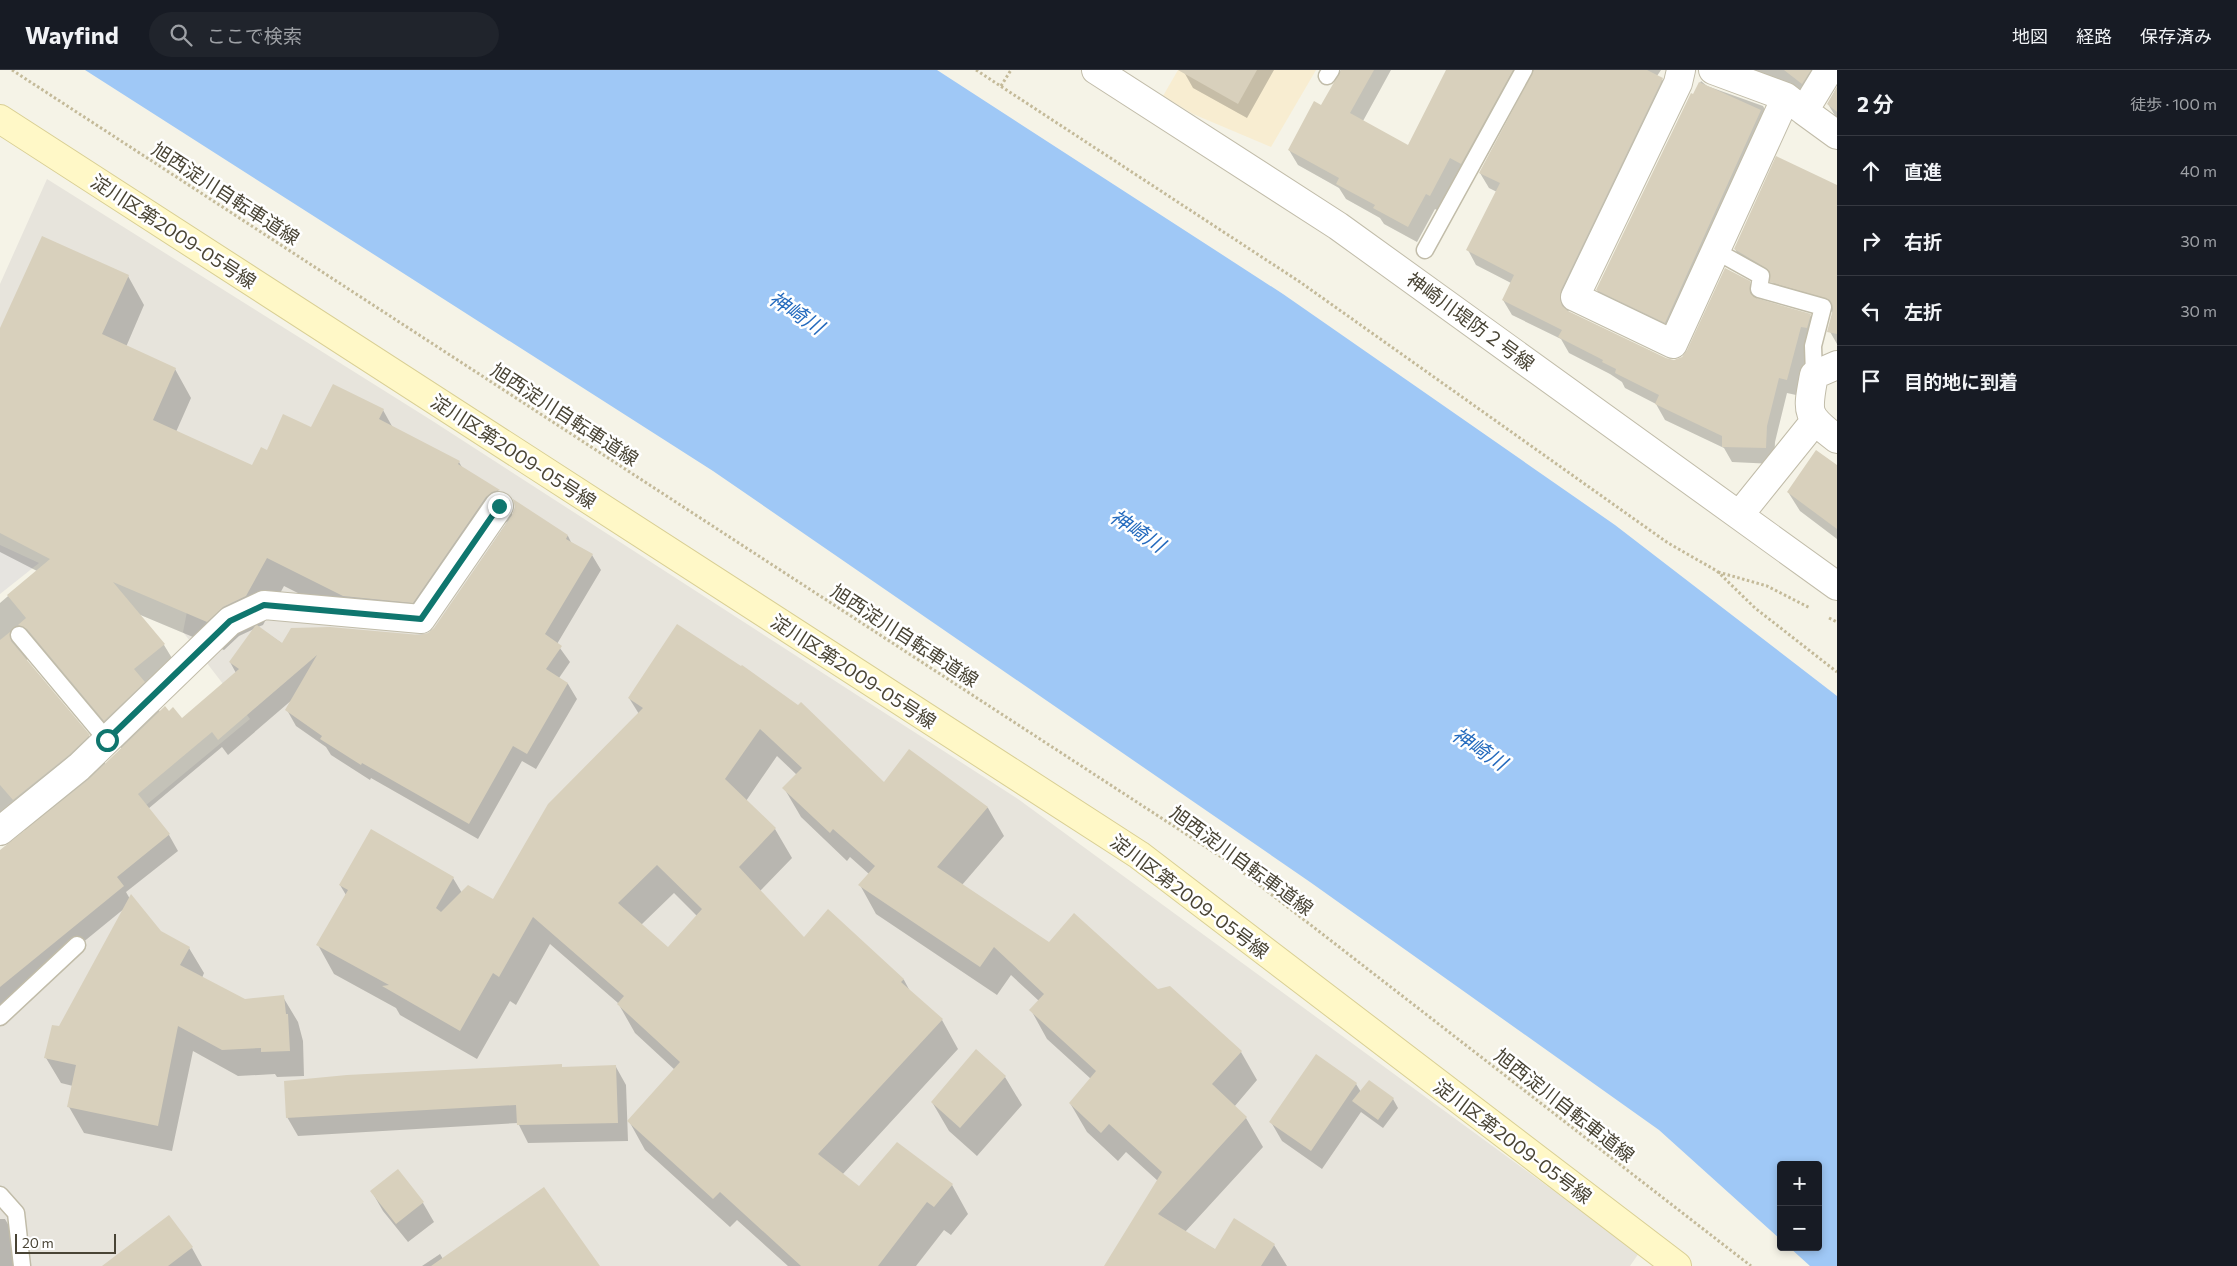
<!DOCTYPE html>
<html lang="ja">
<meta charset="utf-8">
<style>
:root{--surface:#171b24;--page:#20242c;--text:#f1f3f6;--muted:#9ea1a6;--line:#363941}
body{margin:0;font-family:Commissioner,"Noto Sans JP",sans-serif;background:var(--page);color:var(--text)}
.controls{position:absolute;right:15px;bottom:15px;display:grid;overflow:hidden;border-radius:5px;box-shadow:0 2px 8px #0003}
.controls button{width:45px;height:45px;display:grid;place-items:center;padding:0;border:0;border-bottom:1px solid var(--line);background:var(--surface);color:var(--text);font:25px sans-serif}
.scale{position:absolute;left:15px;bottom:12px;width:101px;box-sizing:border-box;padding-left:5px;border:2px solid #494435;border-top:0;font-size:14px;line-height:18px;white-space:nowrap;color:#494435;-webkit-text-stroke:4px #fff;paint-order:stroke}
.stop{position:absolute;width:15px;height:15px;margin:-11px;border:4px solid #0f766e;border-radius:50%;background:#fff}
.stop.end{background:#0f766e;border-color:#fff;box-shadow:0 1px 5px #0008}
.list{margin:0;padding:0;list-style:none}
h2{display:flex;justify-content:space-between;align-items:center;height:65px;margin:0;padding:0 20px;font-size:21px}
h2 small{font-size:16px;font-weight:400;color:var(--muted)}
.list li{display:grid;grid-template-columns:32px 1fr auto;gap:15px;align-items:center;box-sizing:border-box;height:70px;padding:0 20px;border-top:1px solid var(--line)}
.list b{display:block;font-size:19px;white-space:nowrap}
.list em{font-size:16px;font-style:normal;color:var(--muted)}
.icon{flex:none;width:28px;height:28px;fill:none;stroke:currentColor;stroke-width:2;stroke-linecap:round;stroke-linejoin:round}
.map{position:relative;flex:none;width:1837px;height:1196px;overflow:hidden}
header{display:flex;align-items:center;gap:30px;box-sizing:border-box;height:70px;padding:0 25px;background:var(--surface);border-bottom:1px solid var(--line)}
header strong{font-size:24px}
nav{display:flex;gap:28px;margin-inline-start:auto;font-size:18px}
.search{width:350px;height:45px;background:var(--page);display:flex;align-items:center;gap:12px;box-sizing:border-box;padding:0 18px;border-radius:28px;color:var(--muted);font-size:19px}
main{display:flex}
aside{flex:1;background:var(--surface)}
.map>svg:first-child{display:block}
.commercial{fill:#f8edd1}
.industrial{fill:#e7e4dc}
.parking{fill:#e6e4e0}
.water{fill:#9fc8f6}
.shadow{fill:#0003;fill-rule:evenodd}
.building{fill:#d8d0bc;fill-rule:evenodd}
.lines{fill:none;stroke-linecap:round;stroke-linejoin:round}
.lane-casing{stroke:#c1bca9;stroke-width:19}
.street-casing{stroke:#c1bca9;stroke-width:30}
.secondary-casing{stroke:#d9cf94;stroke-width:30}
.path{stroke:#c4ba99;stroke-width:3;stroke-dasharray:2.5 2.5;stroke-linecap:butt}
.lane{stroke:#fff;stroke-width:16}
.street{stroke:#fff;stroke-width:28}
.secondary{stroke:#fff8c7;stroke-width:28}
.route{stroke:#0f766e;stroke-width:6}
.labels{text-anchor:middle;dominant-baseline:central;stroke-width:5;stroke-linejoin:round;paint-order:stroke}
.street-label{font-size:19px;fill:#494435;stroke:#fff}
.water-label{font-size:20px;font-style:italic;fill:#256bbe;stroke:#fff}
</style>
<header>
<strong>Wayfind</strong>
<div class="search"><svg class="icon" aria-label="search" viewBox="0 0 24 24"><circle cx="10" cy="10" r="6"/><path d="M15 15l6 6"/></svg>ここで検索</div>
<nav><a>地図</a><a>経路</a><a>保存済み</a></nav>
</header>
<main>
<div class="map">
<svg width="1837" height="1196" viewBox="0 0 1837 1196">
<rect width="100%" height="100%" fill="#f5f3e7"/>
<path class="commercial" d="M1178,0H1316L1271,77L1193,44L1163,26Z"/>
<path class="industrial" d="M47,109L431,350L1018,729L1639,1183L1630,1196H0V856L250,649L183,562L192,516L0,424V214Z"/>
<path class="parking" d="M0,475L39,493L0,524Z"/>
<path class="water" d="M85,0H937L1283,224L1615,455L1837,626V1196H1810L1789,1177H1818V1095H1781V1170L1659,1060L1310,812L713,401Z"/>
<path class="shadow" d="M1185,0H1274L1247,48L1193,18L1184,2Z
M1342,0H1391L1363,51L1408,76L1449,0H1661L1657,6L1662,9L1671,25L1568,242L1666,289L1674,291L1682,288L1749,212L1758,230L1810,245L1819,261L1810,271L1796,325L1787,323L1775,372L1774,394L1732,392L1724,378L1665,350L1656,334L1625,318L1622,312L1610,304L1569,283L1561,269L1512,245L1503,230L1511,213L1476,195L1468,180L1497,122L1489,118L1480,103L1535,4L1524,11L1439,141L1435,139L1417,172L1384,154L1380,148L1346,129L1339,118L1298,95L1289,80L1322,37Z
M1722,0H1837L1811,29Z
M1701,11L1707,16L1763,36L1769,47L1672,263L1603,230L1597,220Z
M1837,17V49L1828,34Z
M1735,179L1837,184V274L1829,260L1833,242L1780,226L1771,209L1743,194Z
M128,206L144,235L126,277L175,299L191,328L176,362L253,397L268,381L311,359L383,340L393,358L459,392L463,399L499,421L513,446L568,466L572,474L592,485L601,500L557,574L570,592L559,608L568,614L577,629L536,699L522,691L478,769L371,708L370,710L331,685L326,677L296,656L287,640L293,629L228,685L222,677L148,739L169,765L178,781L126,822L130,829L160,862L189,878L204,903L202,908L244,930L283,927L298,952L303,971L304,1006L277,1007L275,1004L238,1006L193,981L172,1081L84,1063L69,1037L73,1016L61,1013L46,988L125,838L0,940V791L26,762L14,747L0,759V533L37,501L0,482V261ZM508,451L435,559L429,564L283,574L258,557L263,555L284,516L361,555L430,561L502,456ZM138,544L224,580L239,566L256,558L230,592L236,603L182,650L160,642L152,627L181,603L164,575ZM29,586L45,587L122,679L106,695L89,666L26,591Z
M1837,397V469L1800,441L1788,422Z
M678,556L884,714L909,681L988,738L1004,766L962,815L1049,873L1158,921L1241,982L1257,1010L1234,1037L1246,1048L1263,1077L1185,1162L1216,1180L1274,1175L1287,1196H1106L1158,1111L1126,1082L1118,1091L1087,1062L1070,1033L1091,1009L1047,969L1031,940L1039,931L1011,905L997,925L876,844L860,815L869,804L850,787L847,791L801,747L784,718L797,705L777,686L746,731L775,759L792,788L760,821L804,869L828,841L904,910L911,923L942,950L958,979L842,1105L859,1118L952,1115L968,1144L951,1165L944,1160L916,1196H788L737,1150L730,1157L645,1080L629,1051L675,1000L635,963L618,933L550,874L516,935L510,931L477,989L400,945L396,938L334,904L318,875L346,825L340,815L453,808L462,823L493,831L639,644L629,628ZM674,823L697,846L668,878L641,855Z
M616,997L626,1015L628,1071L528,1073L518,1053L298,1066L287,1047L563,998Z
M1005,1007L1022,1035L977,1086L949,1061L932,1032Z
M1356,1014L1361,1022L1393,1029L1398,1038L1383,1058L1361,1042L1322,1099L1282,1071L1271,1052Z
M372,1122L423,1133L434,1152L408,1172L383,1141Z
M0,1149H5L16,1168L18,1196H0Z
M192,1178L202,1196H126Z
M440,1184L443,1189L597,1196H422Z"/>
<path class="building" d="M1178,0H1257L1238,34Z
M1341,0H1374L1350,43L1408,75L1446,0H1513L1461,94L1450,88L1430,126L1426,124L1408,157L1373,138L1375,135L1336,114L1339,108L1288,80L1314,31L1321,35Z
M1534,0H1647L1663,8L1561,220L1560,229L1562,236L1568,241L1666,288L1674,290L1682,287L1687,280L1725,198L1750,211V223L1756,228L1811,244L1807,258L1801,257L1787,310L1779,308L1767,356L1766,378L1722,377V366L1655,334L1659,325L1615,303L1616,299L1602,292L1603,290L1558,267L1562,260L1502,230L1514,205L1466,180L1500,113L1479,103Z
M1784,0H1811L1802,14Z
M1699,12L1761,40L1665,253L1596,220L1691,23L1693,24Z
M1837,17V42L1827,34Z
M1776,86L1837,115V264L1827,262L1833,239L1830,230L1770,212V202L1766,198L1734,179Z
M42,166L129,205L102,264L176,298L153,350L252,395L261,377L267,380L283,344L311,357L333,314L384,339L379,349L460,391L458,394L500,420L492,422L486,427L413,533L343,526L267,488L246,526L223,537L207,552L113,512L165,574L134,599L145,612L104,651L27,559L18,555L26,548L7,525L50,489L0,463V258Z
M1816,380L1837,395V459L1787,422Z
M513,429L568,465L566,469L593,484L545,564L562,576L546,599L568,613L527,684L513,676L469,754L362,693L361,695L320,669L322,666L285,640L317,585L218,670L212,662L138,724L170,764L117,807L124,816L0,917V780L89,709L165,636L169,641L173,637L182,648L239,599L229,592L255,556L257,555L282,573L291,558L330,557L420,565L428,563L434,558L512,445L515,437Z
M677,554L741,596L742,595L798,635L801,632L884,712L909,679L988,737L937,797L1049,872L1074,843L1158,919L1170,916L1242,981L1212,1014L1247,1047L1158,1144L1215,1179L1234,1148L1275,1174L1261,1196H1104L1162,1102L1109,1054L1101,1063L1069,1033L1096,1001L1029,940L1044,924L994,877L980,897L858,815L875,796L833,759L830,763L782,718L802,698L760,659L725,709L776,758L739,797L804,867L828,839L904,909L901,912L943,949L818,1084L859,1116L897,1072L953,1114L934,1137L927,1132L878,1196H801L720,1122L713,1129L627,1051L680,992L617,934L624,926L533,847L499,907L493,903L460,961L382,916L389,915L316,875L348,820L339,815L371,759L454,807L436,838L441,842L468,815L493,829L548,734L643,638L628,628ZM657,795L702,839L668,877L618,833Z
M10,562L11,571L90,665L69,685L13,730L0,715V570Z
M131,824L161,861L190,877L180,895L245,929L284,925L286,944H288L290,981L261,982V978L222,980L178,956L158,1056L67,1037L76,995L44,988L52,955L59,956Z
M976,979L1006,1006L960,1058L931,1032Z
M1316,984L1357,1013L1311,1081L1269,1052Z
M562,994V997L616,995L618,1053L517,1055L516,1035L286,1048L284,1011L347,1005Z
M1369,1010L1394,1028L1378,1050L1352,1031Z
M398,1099L424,1132L396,1154L370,1121Z
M544,1117L600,1196H431Z
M169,1145L193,1177L168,1196H102Z"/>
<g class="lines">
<defs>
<path id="lane" d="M1327,6L1331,0
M1425,180L1524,0
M1716,181L1761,206L1759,219L1823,237L1813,276L1814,305
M19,565L107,670
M0,947L77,875
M0,1125L16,1143L22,1196"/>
<path id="street" d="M1096,0L1338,156L1837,516
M1681,0L1678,13L1575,227L1673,274L1786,27
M1713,0L1786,27L1804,41
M1829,0L1804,41L1837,65
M1837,295L1814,305C1807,343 1805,345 1837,369
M1740,444L1814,352
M0,761L79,697L230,551L264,535L421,549L499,436"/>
<path id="secondary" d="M0,49L1139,785L1677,1196"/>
</defs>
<use href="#lane" class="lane-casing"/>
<use href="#street" class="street-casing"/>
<use href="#secondary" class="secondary-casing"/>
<path class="path" d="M12,0L1232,794L1751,1196
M976,0L1300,212L1668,473L1717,501L1755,538L1837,602
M1001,16L1011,0
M1718,502L1767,516L1810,538
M1829,548L1837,552"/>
<use href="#lane" class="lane"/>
<use href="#street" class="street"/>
<use href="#secondary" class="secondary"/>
</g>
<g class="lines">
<path class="route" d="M107,670L230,551L264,535L421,549L499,436"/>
</g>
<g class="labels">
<g class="street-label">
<text transform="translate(226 123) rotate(33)">旭西淀川自転車道線</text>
<text transform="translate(174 161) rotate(33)">淀川区第2009-05号線</text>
<text transform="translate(1471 251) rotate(36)">神崎川堤防２号線</text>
<text transform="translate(565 344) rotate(33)">旭西淀川自転車道線</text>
<text transform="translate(514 381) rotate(33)">淀川区第2009-05号線</text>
<text transform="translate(905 565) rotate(33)">旭西淀川自転車道線</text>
<text transform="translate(854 601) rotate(33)">淀川区第2009-05号線</text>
<text transform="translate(1242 790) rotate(36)">旭西淀川自転車道線</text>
<text transform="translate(1190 826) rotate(37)">淀川区第2009-05号線</text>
<text transform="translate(1565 1035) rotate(38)">旭西淀川自転車道線</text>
<text transform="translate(1513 1071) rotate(37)">淀川区第2009-05号線</text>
</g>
<g class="water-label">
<text transform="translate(797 242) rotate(33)">神崎川</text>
<text transform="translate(1138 460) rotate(33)">神崎川</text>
<text transform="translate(1480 678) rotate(33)">神崎川</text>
</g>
</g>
</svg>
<div class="controls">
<button>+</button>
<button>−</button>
</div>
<div class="scale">20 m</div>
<div class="stop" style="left:107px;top:670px"></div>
<div class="stop end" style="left:499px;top:436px"></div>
</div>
<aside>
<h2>2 分<small>徒歩 · 100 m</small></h2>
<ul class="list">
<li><svg class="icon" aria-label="ahead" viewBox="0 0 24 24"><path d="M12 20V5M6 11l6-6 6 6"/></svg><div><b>直進</b></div><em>40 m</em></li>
<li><svg class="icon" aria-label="right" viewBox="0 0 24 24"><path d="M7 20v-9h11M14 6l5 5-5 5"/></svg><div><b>右折</b></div><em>30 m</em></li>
<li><svg class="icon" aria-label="left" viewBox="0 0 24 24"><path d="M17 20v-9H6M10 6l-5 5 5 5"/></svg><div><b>左折</b></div><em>30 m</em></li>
<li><svg class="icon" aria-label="arrive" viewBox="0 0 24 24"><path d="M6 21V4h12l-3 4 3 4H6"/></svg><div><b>目的地に到着</b></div></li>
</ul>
</aside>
</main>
